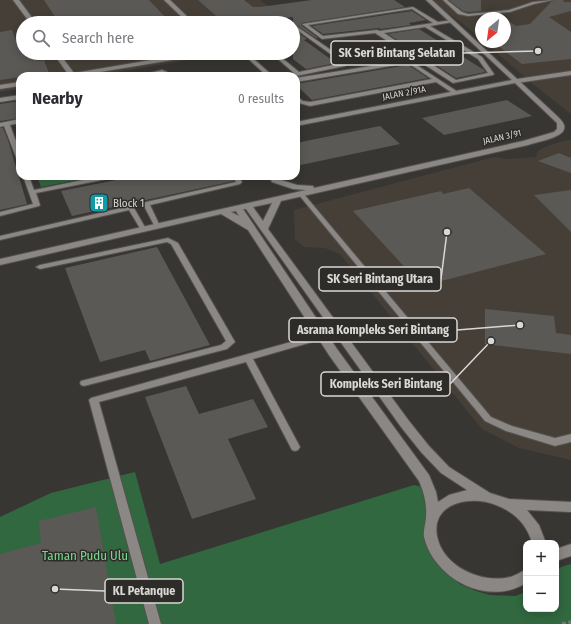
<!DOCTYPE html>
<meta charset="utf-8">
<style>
:root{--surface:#fff;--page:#f7f7f7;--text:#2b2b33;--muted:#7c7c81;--line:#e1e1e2}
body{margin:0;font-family:"Fira Sans Condensed",sans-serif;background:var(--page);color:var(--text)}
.controls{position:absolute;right:12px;bottom:12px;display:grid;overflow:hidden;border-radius:8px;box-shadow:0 2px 10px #0003}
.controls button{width:36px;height:36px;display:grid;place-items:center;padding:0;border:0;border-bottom:1px solid var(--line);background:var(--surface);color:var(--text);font:20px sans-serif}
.compass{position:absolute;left:475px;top:12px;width:36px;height:36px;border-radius:50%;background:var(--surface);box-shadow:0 2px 10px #0003;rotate:209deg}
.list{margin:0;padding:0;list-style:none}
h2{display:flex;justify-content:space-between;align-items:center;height:52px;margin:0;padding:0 16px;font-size:17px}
h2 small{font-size:13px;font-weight:400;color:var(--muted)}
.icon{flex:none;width:22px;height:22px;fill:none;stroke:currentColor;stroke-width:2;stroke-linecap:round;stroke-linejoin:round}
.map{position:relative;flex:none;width:571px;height:624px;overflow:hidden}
.search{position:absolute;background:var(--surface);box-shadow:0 2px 10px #0003;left:16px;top:16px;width:284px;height:44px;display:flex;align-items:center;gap:10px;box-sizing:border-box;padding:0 14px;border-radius:22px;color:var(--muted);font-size:15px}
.panel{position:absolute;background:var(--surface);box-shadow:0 2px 10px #0003;left:16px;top:72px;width:284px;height:108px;border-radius:12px}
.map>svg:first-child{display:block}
.built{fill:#453f37}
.green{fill:#31683f}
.building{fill:#5b5955}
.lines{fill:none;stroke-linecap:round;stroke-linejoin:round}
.service-casing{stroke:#54524f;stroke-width:2}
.minor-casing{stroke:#54524f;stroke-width:2}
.path{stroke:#7a7875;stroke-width:3.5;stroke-dasharray:4 2.5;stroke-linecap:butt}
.service{fill:#8a8784;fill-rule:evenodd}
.minor{fill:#8a8784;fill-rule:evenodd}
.labels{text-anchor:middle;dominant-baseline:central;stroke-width:3;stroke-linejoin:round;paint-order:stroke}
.far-street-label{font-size:9px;fill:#dad8d6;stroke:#2e2c29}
.poi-label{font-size:11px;fill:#dad8d6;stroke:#2e2c29;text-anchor:start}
.near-park-label{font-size:13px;fill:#76da8e;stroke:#2e2c29}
.leader{fill:none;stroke:#dad8d6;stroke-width:1.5}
.callout-dot{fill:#dad8d6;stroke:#2e2c29;stroke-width:1.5}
.callout{fill:#2e2c29;stroke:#dad8d6;stroke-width:1.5}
.callout-label{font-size:12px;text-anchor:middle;font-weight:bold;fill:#dad8d6}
</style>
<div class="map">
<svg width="571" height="624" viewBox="0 0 571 624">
<rect width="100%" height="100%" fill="#383633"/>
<path class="built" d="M0,0H260L288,20L272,23H23V53H231L95,76H20V89L0,92Z
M430,0H571V114L533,84L484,42H505V18H481V39L463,24Z
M571,139V460L519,448L482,429L340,254L325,248L304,247L295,239L294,210L494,157L507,159L536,157L538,151L547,146Z"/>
<path class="green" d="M37,176H97L41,187Z
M135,472L160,564L414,485L422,487L427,517L426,540L429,552L437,564L460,584L476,591L490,595L515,596L526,592V609H556V571L561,567L571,564V624H0V517L51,493Z"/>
<path class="building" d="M44,0H149L171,23H59Z
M198,0H244L253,7H260L312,0H394L405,7L301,23V25L318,38H316L293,23V17L250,23H224Z
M449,0H481V11L468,12L463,11Z
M554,0H563L564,2H571V11L549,17L571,32V59L522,64L493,42H505V18L516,26L530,24L551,2Z
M412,11L426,20L409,23L411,25L381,29L379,28L323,34L312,26Z
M293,29L307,39L304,40L336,63L306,69L293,59Z
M419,29L484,70L485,72L456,78L388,34Z
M12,30L18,46L23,45V53H35L38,61L44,60L49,73L20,76V77L0,80V32Z
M408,65L428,78L312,100L296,85V84Z
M507,100L532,116L444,135L422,118Z
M20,101V118L0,121V104Z
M380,126L400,144L296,166V143Z
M0,128H3L8,140L27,204L0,210Z
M559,153L571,158V173L538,161Z
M136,176H231L234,181L72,216L61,191Z
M469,188L546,254L422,286L353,211L441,191L443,194Z
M571,190V232L534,195Z
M157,247L210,345L150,361L145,350L100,362L65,268Z
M485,309L554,316L556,333L571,335V354L485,344Z
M186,386L199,414L253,399L268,427L228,439L256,499L192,519L145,397Z
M96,507L116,624H0V554L41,543L39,521Z"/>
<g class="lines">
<defs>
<path id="service" d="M443,0H447L462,12L468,14L509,10L533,2L553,0L534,4L510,12L468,16L458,14Z
M413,7L438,22L453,20V22L430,26L482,57L494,74L493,75L453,83L375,33L322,39L302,24ZM412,9L433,23L380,31L377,30L323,36L308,25ZM425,27L478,59L488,73L456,80L384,33Z
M286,21L292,23H276Z
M293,24L347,61L390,54L392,55L348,64L345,66L296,76H285L294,73L271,53H276L299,72L343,63L293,27Z
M242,53H247L273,76H267Z
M409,60L458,92V94H454L436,82L310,106L299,103L296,101V96L303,101L310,102L432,79L408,63L296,82V78Z
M162,70L167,72L170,76H164L162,74L148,76H137Z
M571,71V75L517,83L514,81L517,79Z
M20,95V99L0,102V98Z
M20,119V123L10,125L20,152V162L17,160L4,126L0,127V123Z
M23,176H29L34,190L102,176H115L112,178L36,193L40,205L39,206L0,216V212L33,204Z
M232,176H238L242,182L240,184L150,205L160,226L159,227H155L143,204L146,202L236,182Z
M301,192L303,193L491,417L512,426L555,438L571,434V442L555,446L506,431L485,421L299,195V193Z
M130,206L134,208L146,229L145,230H141L129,210L0,240V236Z
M168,238L178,243L235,342L227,349L84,386L81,385L80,383L81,381L221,345L226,341L171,244L167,242L40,269L36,267L40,265Z
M323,333L327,336L326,338L253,359L300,447L298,450L295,451L292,450L246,362L99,402L161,624H149L89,400L91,398Z"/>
<path id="minor" d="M13,0H19L36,23H30Z
M164,0H170L194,23H188Z
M426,0H432L557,116C560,119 566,124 564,129C562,138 536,142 528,145L281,201L268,229L409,421L429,446L449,467L490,493L509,499L571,502V512L527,510L539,525L546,543H532C527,524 514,512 496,505C472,495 431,502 437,536C443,567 482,584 510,577C515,576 520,572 526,570V583C488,607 434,579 424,537C423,530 426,523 426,517C427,505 424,492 419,481L329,355L248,230L221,214L0,265V259L306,190L293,189L272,182L271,180L275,178L297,185L313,186L314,188L523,141L554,132L557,129V123L515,83L296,126V122L512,80ZM272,203L263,221L253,207ZM243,209H246L401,427L421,452L441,473L467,490L449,495L438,502L436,492L429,475L337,349ZM236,211L239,216L231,212Z
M53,53H59L74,73L192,53H206L203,55L76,76H62L68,74Z
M20,82V86L0,89V85Z
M571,544V556L556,561V549Z"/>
</defs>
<use href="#service" class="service-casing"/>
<use href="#minor" class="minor-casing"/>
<path class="path" d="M562,624L571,622"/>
<use href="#service" class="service"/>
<use href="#minor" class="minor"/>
</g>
<defs>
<symbol id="building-square" viewBox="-11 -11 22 22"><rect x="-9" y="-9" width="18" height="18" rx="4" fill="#0f9aa8" stroke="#2e2c29"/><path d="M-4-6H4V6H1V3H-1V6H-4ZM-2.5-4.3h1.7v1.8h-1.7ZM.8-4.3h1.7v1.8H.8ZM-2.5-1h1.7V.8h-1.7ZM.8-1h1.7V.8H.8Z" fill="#fff"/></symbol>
</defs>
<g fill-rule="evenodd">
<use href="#building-square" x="88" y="192" width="22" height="22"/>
</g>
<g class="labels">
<g class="far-street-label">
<text transform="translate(404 93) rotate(-11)">JALAN 2/91A</text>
<text transform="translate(502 137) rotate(-13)">JALAN 3/91</text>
</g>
<g class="poi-label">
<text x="113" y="203">Block 1</text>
</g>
<g class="near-park-label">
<text x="85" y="555">Taman Pudu Ulu</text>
</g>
</g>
<path class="leader" d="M538 51L463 53M447 232L441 279M520 325L457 330M491 341L450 384M55 589L105 591"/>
<g class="callout-dot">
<circle cx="538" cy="51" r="4"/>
<circle cx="447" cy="232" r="4"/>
<circle cx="520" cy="325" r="4"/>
<circle cx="491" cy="341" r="4"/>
<circle cx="55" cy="589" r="4"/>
</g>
<g class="callout">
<rect x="331" y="41" width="132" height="24" rx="4"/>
<rect x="319" y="267" width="122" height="24" rx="4"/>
<rect x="289" y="318" width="168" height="24" rx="4"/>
<rect x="321" y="372" width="129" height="24" rx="4"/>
<rect x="105" y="579" width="78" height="24" rx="4"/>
</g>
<g class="callout-label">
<text x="397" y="57">SK Seri Bintang Selatan</text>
<text x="380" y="283">SK Seri Bintang Utara</text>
<text x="373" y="334">Asrama Kompleks Seri Bintang</text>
<text x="386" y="388">Kompleks Seri Bintang</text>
<text x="144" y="595">KL Petanque</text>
</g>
</svg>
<div class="controls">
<button>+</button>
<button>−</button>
</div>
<svg class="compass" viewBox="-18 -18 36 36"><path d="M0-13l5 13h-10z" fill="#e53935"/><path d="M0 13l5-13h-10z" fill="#7c7c81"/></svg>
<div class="search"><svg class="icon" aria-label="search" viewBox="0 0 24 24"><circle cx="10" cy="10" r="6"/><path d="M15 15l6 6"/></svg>Search here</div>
<section class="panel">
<h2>Nearby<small>0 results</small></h2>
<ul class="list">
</ul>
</section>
</div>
